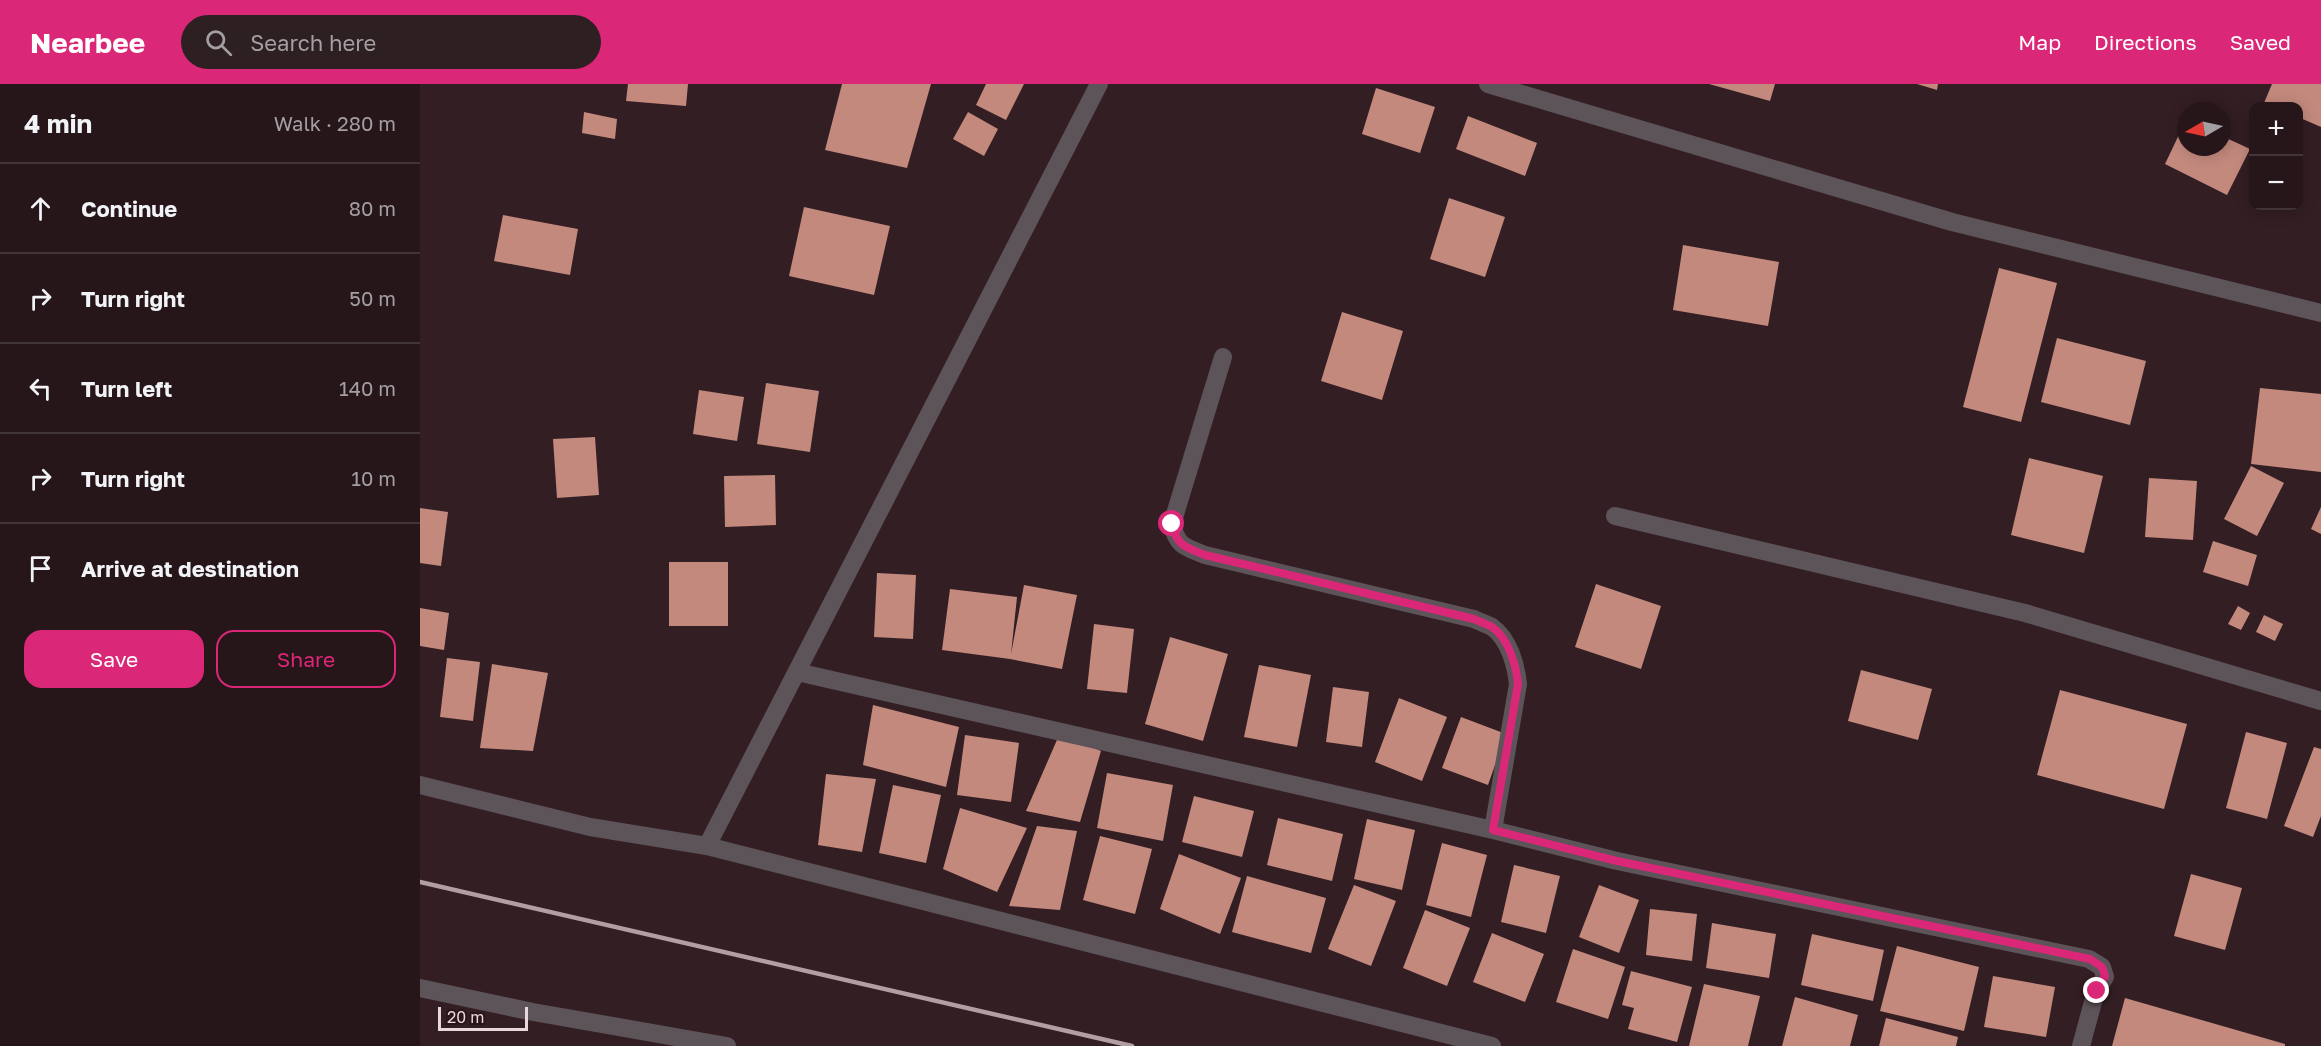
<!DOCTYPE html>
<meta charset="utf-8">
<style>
:root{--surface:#26161a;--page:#2e1f23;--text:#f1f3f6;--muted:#a49fa2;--line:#423539;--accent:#db2777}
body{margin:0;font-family:"Golos Text",sans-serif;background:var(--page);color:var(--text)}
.controls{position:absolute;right:18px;top:18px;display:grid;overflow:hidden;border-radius:12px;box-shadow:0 3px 15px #0003}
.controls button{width:54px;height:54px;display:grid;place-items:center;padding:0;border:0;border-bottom:2px solid var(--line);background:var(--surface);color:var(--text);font:30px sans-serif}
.compass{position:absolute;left:1757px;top:18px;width:54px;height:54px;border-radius:50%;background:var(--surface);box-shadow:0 3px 15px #0003;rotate:261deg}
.scale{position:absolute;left:18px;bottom:15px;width:90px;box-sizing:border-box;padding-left:6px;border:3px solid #e8d8db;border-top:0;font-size:16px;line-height:21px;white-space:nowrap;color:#e8d8db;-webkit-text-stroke:4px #291419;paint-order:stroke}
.stop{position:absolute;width:18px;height:18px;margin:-14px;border:4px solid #db2777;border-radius:50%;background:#fff}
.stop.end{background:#db2777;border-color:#fff;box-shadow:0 2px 6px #0008}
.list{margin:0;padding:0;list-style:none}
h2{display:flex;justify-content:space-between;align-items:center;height:78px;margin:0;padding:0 24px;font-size:26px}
h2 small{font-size:20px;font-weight:400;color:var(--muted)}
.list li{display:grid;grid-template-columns:39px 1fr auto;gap:18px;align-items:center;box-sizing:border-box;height:90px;padding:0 24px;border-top:2px solid var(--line)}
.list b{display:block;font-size:22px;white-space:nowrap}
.list em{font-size:20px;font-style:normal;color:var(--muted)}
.actions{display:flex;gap:12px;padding:18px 24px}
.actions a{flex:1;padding:14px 0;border:2px solid var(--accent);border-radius:18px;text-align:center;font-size:21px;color:var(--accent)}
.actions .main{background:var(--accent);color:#fff}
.icon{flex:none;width:33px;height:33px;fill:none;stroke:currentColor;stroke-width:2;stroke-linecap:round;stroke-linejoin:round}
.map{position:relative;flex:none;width:1901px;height:962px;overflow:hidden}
header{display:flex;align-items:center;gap:36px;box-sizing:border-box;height:84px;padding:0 30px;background:var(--accent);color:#fff}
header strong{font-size:28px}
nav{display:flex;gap:33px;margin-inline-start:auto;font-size:21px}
.search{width:420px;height:54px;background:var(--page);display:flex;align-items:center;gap:15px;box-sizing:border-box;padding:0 21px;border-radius:33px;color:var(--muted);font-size:22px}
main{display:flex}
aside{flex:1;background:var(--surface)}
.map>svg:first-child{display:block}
.building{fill:#c3897d}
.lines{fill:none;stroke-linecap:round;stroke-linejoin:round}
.street{stroke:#5d545a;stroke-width:18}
.rail{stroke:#b19fa3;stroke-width:4.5}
.route{stroke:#db2777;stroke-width:8}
</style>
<header>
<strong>Nearbee</strong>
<div class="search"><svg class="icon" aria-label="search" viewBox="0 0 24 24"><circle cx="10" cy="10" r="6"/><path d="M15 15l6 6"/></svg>Search here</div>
<nav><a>Map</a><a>Directions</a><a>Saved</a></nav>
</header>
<main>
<aside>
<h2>4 min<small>Walk · 280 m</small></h2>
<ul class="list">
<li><svg class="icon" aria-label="ahead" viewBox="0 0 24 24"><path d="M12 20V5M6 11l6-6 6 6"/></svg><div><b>Continue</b></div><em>80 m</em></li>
<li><svg class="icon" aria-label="right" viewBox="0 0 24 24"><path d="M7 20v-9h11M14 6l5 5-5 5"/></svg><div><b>Turn right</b></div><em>50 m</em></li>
<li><svg class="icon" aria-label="left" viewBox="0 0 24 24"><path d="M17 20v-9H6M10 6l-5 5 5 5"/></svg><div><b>Turn left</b></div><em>140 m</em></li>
<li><svg class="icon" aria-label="right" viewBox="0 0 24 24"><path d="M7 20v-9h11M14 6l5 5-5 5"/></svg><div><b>Turn right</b></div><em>10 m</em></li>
<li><svg class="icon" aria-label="arrive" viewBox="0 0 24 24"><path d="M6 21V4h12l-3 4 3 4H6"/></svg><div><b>Arrive at destination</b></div></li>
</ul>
<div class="actions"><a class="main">Save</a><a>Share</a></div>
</aside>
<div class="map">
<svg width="1901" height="962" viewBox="0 0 1901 962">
<rect width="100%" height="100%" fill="#331e23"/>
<path class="building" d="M208,0H268L266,22L206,17Z
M422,0H511L487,84L405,66Z
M566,0H604L586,36L556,21Z
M1289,0H1355L1350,17Z
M1497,0H1518L1517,6Z
M1852,0H1901V43L1878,33V22H1853L1844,19Z
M956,4L1015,23L1000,69L942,50Z
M164,28L197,35L195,55L162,49Z
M548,28L578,45L564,72L533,55Z
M1048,32L1117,59L1105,92L1036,65Z
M1766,36V63H1802V52L1830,65L1807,111L1745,80Z
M1029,114L1085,133L1065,193L1010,175Z
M384,123L470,142L454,211L369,192Z
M83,131L158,145L150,191L74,177Z
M1263,161L1359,178L1348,242L1253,226Z
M1579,184L1637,199L1601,338L1543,323Z
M922,228L983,247L962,316L901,297Z
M1637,254L1726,277L1710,341L1621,318Z
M346,299L399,307L390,368L337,360Z
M1840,304L1901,310V388L1831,380Z
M279,306L324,313L317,357L273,350Z
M175,353L179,411L137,414L133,355Z
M1609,374L1683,392L1664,469L1591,451Z
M1831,382L1864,399L1837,452L1804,435Z
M355,391L356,441L305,443L304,392Z
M1729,394L1777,397L1773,456L1725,453Z
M1901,423V450L1891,445Z
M0,424L28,428L21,482L0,479Z
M1793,457L1837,471L1828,502L1783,488Z
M249,478H308V542H249Z
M457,489L496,491L493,555L454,553Z
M1176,500L1241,522L1221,585L1155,563Z
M604,501L657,511L642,585L590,575L522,566L530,505L597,513L591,570Z
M1818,522L1830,529L1821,546L1808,540Z
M0,524L29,529L24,566L0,562Z
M1844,531L1863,540L1855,557L1836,548Z
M674,540L714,545L707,609L667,605Z
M750,553L808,570L783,657L725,640Z
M27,574L60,578L53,637L20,633Z
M72,580L128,589L113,667L60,664Z
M839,581L891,591L877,663L824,653Z
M1441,586L1512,605L1498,656L1428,637Z
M913,603L949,608L942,663L906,658Z
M1640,606L1767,640L1744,725L1617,691Z
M979,614L1027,633L1002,697L955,678Z
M453,621L539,643L526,703L443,681Z
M1041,633L1086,650L1068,701L1022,684Z
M1826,648L1867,659L1847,735L1806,724Z
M640,649L681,667L660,738L606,727Z
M545,651L599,659L591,718L537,711Z
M1894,663L1901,665V732L1893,753L1864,742Z
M687,689L753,701L743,757L677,744Z
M406,690L456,695L442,768L398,761Z
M473,701L521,711L506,779L459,769Z
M774,712L834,727L822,773L762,758Z
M540,724L607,744L577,808L523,785Z
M858,734L923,750L912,797L847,781Z
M947,735L995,746L982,806L934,795Z
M617,742L657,747L640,826L589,822Z
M680,752L732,765L715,830L663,816Z
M1022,759L1067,771L1051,833L1006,821Z
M759,770L821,794L800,850L740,825Z
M1094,781L1140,792L1126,849L1081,838Z
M1771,790L1822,804L1805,866L1754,852Z
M827,792L906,814L891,869L812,848Z
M934,801L976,817L951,882L908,865Z
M1179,801L1219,816L1199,869L1159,853Z
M1230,825L1277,830L1272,877L1226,871Z
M1005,826L1050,844L1027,902L983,884Z
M1292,839L1356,850L1349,894L1286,884Z
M1072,849L1124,870L1105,918L1053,898Z
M1392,850L1464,866L1453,917L1381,901Z
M1477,862L1559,883L1544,947L1460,927Z
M1153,865L1205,883L1188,935L1136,918Z
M1211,887L1272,903L1257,958L1208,945L1214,924L1202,921Z
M1573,892L1635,903L1626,953L1564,943Z
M1284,900L1340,912L1328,962H1269Z
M1375,913L1438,931L1430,962H1362Z
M1705,914L1865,960V962H1692Z
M1466,934L1538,953L1536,962H1459Z"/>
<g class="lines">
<path class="street" d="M1068,0L1532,138L1901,229
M803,273L752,440C757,462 765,463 785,471L1054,535C1060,538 1067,540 1072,543C1089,555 1096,581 1098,600L1073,746
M1195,432L1605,529L1901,617
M377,588L1073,746L1197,777L1669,875L1682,883L1685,893L1676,907L1661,962
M0,701L170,743L287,762L1072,962
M287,762L679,0
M0,904L113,928L307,962"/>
<path class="rail" d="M0,798L712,962"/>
</g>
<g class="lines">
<path class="route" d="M752,440C757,462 765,463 785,471L1054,535C1060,538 1067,540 1072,543C1089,555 1096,581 1098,600L1073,746L1197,777L1670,875L1682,883L1685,892L1677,907"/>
</g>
</svg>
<div class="controls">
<button>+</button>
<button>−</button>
</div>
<svg class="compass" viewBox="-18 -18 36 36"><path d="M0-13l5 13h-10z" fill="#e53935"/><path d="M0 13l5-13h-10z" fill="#a49fa2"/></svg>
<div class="scale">20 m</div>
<div class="stop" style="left:752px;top:440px"></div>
<div class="stop end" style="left:1677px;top:907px"></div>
</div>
</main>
